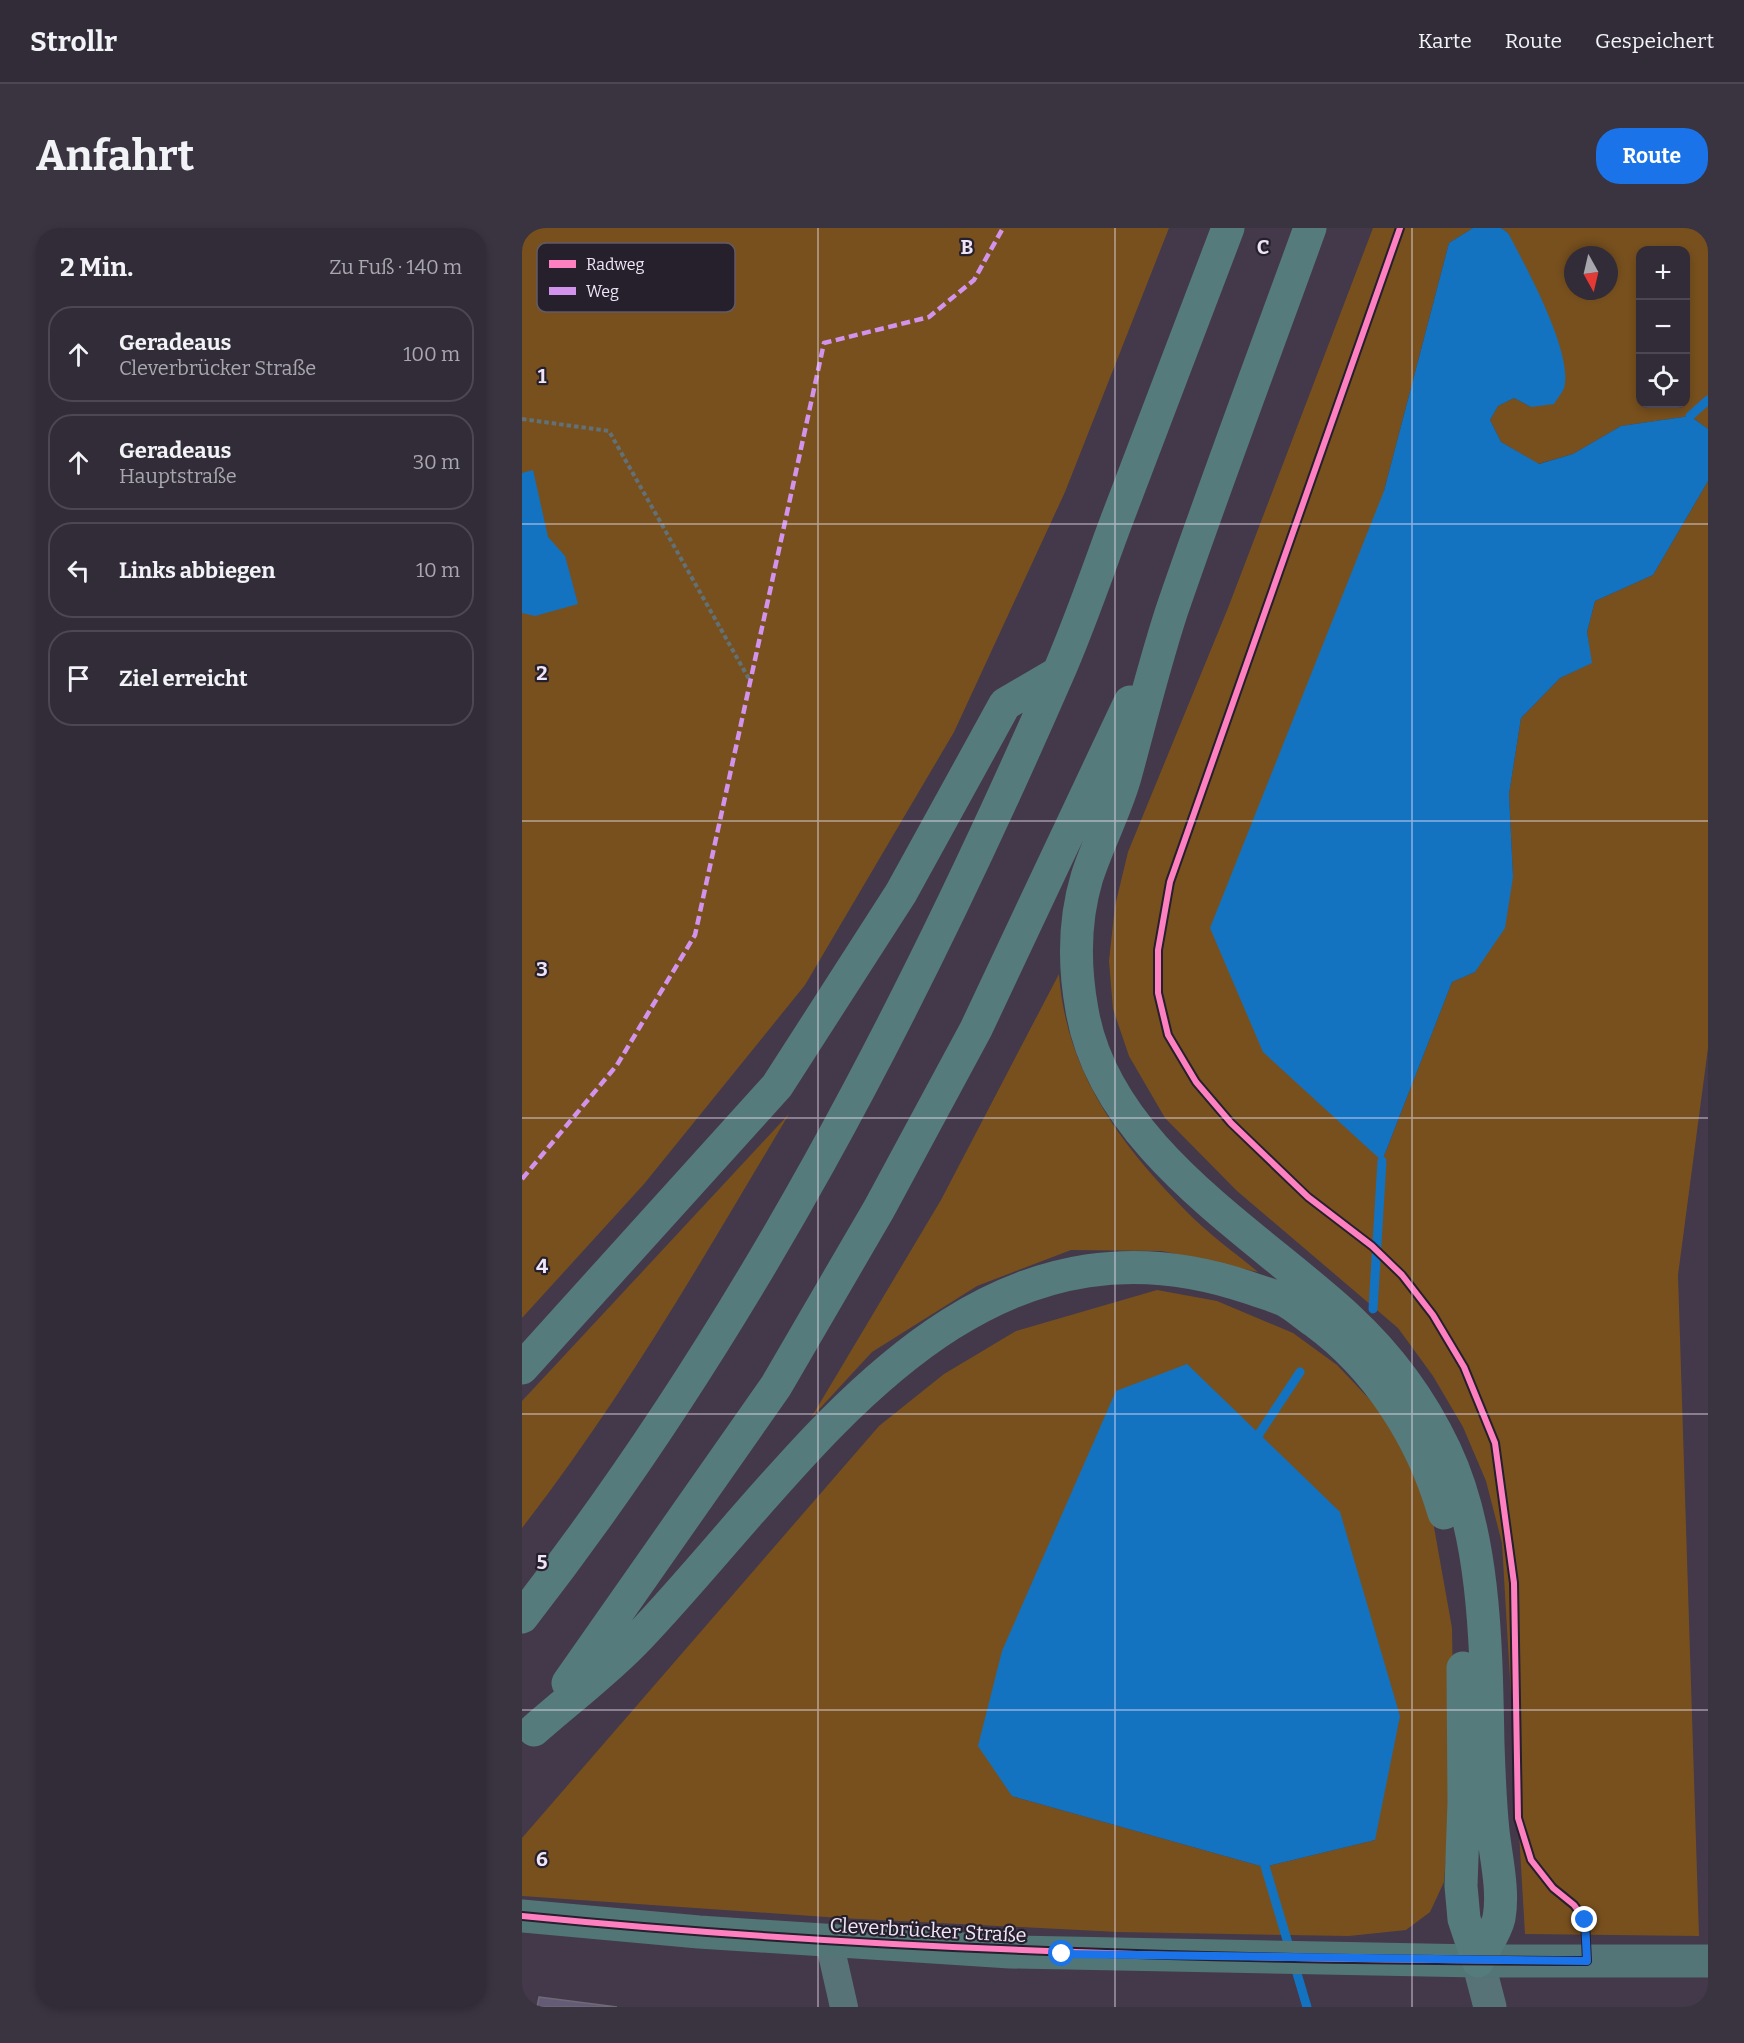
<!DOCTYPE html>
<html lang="de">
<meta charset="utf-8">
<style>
:root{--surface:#322b38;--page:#3a3340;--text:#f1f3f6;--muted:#a8a7ae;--line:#4d4753;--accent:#1a73e8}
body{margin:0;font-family:Bitter,serif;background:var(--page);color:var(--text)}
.controls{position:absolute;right:18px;top:18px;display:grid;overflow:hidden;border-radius:12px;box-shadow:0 3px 9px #0003}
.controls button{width:54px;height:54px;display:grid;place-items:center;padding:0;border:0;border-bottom:2px solid var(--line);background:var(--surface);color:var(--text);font:30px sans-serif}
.compass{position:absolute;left:1042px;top:18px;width:54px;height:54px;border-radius:50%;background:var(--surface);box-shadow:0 3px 9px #0003;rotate:172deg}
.stop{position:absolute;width:18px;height:18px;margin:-14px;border:4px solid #1a73e8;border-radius:50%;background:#fff}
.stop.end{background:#1a73e8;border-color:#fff;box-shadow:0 2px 6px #0008}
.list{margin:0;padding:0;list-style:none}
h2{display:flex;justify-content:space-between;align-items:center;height:78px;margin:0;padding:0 24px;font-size:26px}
h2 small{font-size:20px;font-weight:400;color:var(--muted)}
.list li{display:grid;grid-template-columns:39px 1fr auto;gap:18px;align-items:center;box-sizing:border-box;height:96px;margin:0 12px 12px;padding:0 12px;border:2px solid var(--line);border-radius:24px}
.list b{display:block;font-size:22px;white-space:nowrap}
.list p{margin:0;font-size:20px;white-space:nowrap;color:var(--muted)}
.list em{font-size:20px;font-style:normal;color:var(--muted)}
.icon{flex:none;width:33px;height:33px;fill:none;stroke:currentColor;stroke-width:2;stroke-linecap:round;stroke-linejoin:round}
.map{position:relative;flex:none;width:1186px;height:1779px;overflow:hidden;border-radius:24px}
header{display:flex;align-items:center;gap:36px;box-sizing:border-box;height:84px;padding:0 30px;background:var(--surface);border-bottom:2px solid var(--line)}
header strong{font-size:28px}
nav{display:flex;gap:33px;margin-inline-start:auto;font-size:21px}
.intro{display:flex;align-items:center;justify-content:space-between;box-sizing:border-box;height:144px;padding:0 36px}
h1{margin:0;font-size:42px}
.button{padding:15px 27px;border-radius:24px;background:var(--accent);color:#fff;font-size:21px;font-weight:700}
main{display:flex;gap:36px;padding:0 36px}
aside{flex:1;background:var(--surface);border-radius:24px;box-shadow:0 3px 9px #0003}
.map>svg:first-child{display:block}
.green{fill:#78501e;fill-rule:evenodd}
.water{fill:#1373c1}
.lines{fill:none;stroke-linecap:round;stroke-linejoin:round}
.stream{stroke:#1373c1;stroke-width:9}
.building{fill:#645b77;stroke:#6f6a78;stroke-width:1.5}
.path{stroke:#627177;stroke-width:4;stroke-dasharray:4.5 3;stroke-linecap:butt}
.minor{stroke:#577377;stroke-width:28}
.tertiary{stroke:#577377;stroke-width:33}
.secondary{stroke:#537577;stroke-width:33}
.primary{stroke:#527576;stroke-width:33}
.motorway{stroke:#557b7c;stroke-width:33}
.quiet{stroke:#d193ec;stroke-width:4.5;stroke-dasharray:9 4.5;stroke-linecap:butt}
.cycleway-casing{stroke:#261f2c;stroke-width:10}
.cycleway{stroke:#ff80c0;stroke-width:6}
.route{stroke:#1a73e8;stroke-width:8}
.grid{fill:none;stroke:#efe5f7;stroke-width:1.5;stroke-opacity:0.55}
.labels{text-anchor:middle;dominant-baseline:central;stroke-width:4.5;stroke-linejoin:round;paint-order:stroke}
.street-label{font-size:20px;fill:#efe5f7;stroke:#261f2c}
.key{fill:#261f2c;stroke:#625a69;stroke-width:1.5}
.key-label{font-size:16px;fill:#efe5f7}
.grid-label{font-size:20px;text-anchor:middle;font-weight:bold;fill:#efe5f7;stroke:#261f2c;stroke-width:4.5;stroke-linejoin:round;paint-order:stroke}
</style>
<header>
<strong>Strollr</strong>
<nav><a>Karte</a><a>Route</a><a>Gespeichert</a></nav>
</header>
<div class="intro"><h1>Anfahrt</h1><a class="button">Route</a></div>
<main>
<aside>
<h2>2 Min.<small>Zu Fuß · 140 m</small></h2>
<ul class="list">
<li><svg class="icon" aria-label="ahead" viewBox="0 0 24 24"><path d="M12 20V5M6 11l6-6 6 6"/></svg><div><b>Geradeaus</b><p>Cleverbrücker Straße</p></div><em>100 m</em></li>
<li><svg class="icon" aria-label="ahead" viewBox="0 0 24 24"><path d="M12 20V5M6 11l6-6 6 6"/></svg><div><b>Geradeaus</b><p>Hauptstraße</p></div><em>30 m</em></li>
<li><svg class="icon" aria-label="left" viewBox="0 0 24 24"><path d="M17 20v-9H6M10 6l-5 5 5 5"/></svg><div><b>Links abbiegen</b></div><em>10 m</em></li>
<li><svg class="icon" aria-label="arrive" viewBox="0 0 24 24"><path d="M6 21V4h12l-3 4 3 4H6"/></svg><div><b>Ziel erreicht</b></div></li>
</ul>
</aside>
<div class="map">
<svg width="1186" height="1779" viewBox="0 0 1186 1779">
<rect width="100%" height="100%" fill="#43394a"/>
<path class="green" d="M0,0H647L543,264L432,504L283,757L122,956L0,1090Z
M851,0H951L927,15L862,263L860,933L930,754L953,744L991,649L987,566L999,490L1038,450L1069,435L1065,404L1073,373L1131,347L1186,253V820L1156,1047L1177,1708L1003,1706L980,1315L964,1253L941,1199L911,1148L876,1100L715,963L643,890L607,828L591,781L587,733L593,678L606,624L706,380Z
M979,0H1186V201L1168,188L1099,198L1051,226L1016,236L979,214L968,192L976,178L992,170L1009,179L986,5ZM1118,22H1164V176H1118ZM1051,27H1087V63H1051Z
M537,746C544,843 597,915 663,982C685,1005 712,1024 736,1044L640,1023L549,1022L455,1058L350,1124L289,1190L419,972Z
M267,886C183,1027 101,1170 0,1300V1173Z
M635,1062L695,1073L771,1105L815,1137L852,1176L891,1231L910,1288L930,1400L932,1521L922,1654L908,1684L884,1702L827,1708L596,1704L319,1690L0,1668V1610L357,1198L422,1146L494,1103ZM490,1568L853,1612L742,1639Z"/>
<path class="water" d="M951,0H979L986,5C1003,37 1052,126 1042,160C1040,165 1035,171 1032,176L1009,179L992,170L976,178L968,192L979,214L1017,236L1051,226L1099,198L1168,188L1186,201V253L1131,347L1073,373L1065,404L1070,435L1038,450L999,490L987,566L991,649L983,700L953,744L930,754L860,933L741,824L688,700L862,263L927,15Z
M11,242L26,309L43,328L56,376L13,388L0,385V245Z
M665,1136L818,1284L878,1488L853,1612L742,1639L490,1568L456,1518L480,1423L594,1163Z"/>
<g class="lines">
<path class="stream" d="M1168,188L1186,172
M851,1081L860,933
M736,1216L737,1206L778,1144
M740,1628L785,1779"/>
</g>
<path class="building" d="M17,1769L95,1779H15Z"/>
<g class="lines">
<path class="path" d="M0,191L87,203L227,451"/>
<path class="minor" d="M307,1713L322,1779"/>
<path class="tertiary" d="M956,1733L968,1779"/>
<path class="secondary" d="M956,1733H1186"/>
<path class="primary" d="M0,1688L177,1704L488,1724L956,1733"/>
<path class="motorway" d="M788,0C742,127 694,254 650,382C632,437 618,494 603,549C593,584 576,615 565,649C552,692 552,738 560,782C583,919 732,1003 826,1090C866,1127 900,1173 923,1222C964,1309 964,1422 966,1516C967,1546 968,1574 971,1603C974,1630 982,1663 977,1690C974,1704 962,1720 956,1733
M0,1140L255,858L379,665L483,476L536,445
M0,1389C223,1103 390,780 535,448C557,398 575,345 594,294C631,196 669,98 706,0
M941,1440L942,1574L939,1658L942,1691L956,1733
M46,1455L254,1158L357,981L454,801L608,474
M12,1502C47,1471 85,1443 117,1409C282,1236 443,962 728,1060C739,1064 751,1067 762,1072C772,1077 782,1086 792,1093C855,1139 900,1209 922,1285"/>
<path class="quiet" d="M0,951L95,837L173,707L302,115L407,89L452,52L481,0"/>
<defs>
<path id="cycleway" d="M0,1688C354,1723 709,1732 1065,1733L1063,1692L1052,1677L1031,1660L1009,1632L996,1590L992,1355L973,1215L942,1139L911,1087L880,1047L850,1018L786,969L709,895L674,854L646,807L636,765V722L648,654L878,0"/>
</defs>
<use href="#cycleway" class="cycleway-casing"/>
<use href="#cycleway" class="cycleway"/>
</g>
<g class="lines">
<path class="route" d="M540,1726L1065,1733L1063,1692"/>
</g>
<path class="grid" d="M296,0V1779M593,0V1779M890,0V1779M0,296H1186M0,593H1186M0,890H1186M0,1186H1186M0,1482H1186"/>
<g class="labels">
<g class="street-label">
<text transform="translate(406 1702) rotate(3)">Cleverbrücker Straße</text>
</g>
</g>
<rect x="15" y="15" width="198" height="69" rx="9" class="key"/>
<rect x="27" y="32" width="27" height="8" fill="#ff80c0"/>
<rect x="27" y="59" width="27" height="8" fill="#d193ec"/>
<g class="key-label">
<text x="64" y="42">Radweg</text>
<text x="64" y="69">Weg</text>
</g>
<g class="grid-label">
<text x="445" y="26">B</text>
<text x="741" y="26">C</text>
<text x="20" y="155">1</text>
<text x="20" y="452">2</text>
<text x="20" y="748">3</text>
<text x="20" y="1045">4</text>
<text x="20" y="1341">5</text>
<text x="20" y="1638">6</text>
</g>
</svg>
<div class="controls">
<button>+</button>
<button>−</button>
<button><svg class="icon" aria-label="locate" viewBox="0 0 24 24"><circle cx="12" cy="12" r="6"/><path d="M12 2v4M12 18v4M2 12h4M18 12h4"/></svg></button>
</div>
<svg class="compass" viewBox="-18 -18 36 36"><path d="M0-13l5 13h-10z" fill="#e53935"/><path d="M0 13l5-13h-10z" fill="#a8a7ae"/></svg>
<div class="stop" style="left:540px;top:1726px"></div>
<div class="stop end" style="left:1063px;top:1692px"></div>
</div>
</main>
